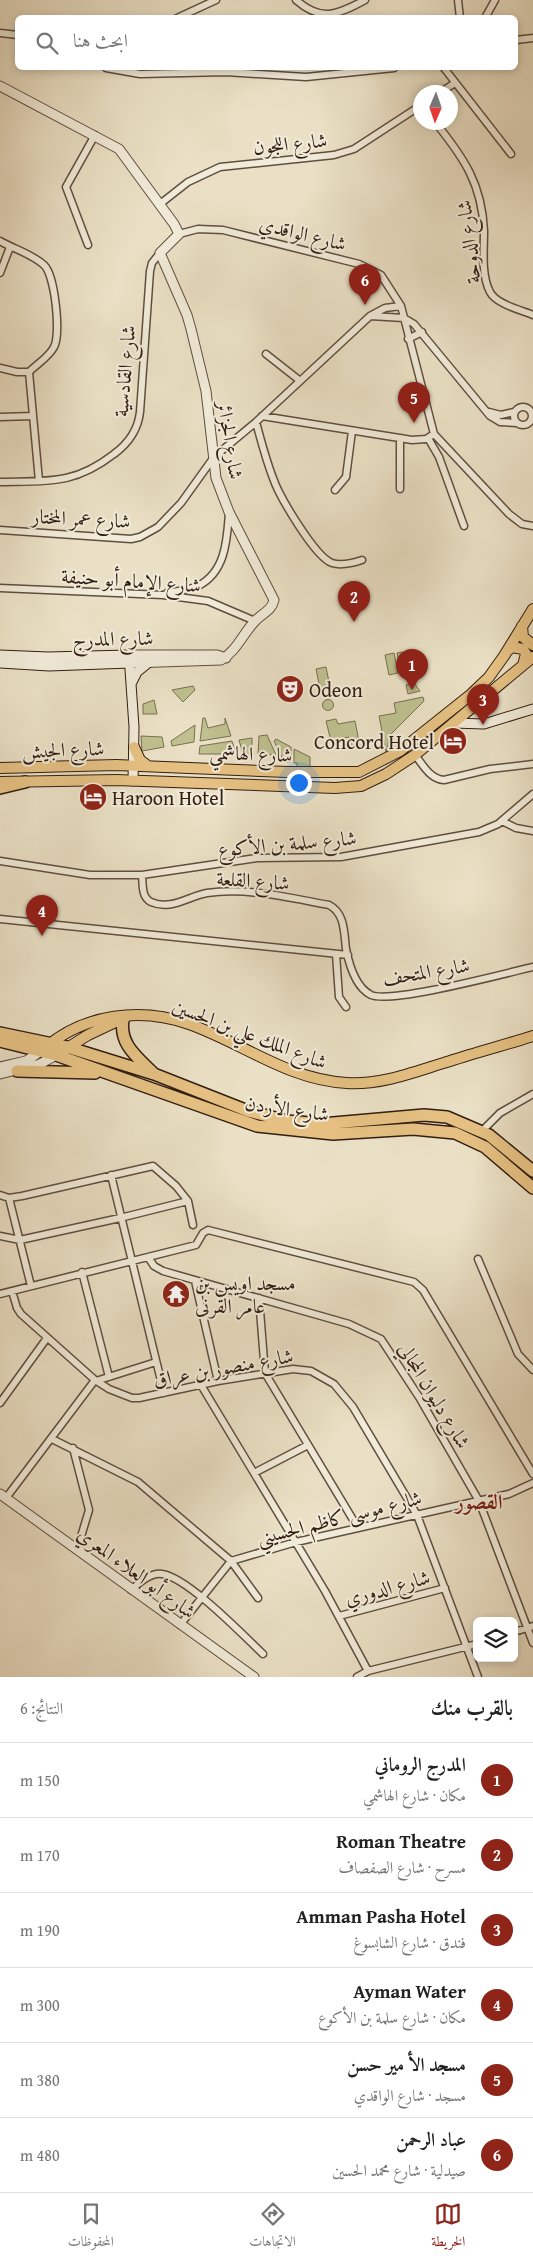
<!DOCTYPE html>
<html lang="ar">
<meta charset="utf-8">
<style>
:root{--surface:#fff;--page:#f2f2f2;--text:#222;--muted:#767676;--line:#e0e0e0;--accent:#8f2418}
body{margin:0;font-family:"Gentium Book Plus",Amiri,serif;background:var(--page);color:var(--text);direction:rtl}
.controls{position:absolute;right:15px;bottom:15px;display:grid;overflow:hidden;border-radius:8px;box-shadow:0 2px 8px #0003}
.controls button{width:45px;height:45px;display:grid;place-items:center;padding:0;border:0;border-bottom:1px solid var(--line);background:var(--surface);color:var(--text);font:25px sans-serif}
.compass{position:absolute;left:413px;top:85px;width:45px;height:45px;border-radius:50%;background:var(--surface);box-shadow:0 2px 8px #0003;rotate:182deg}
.you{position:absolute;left:298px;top:782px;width:18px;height:18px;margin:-12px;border:4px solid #fff;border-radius:50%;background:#1a73e8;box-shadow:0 0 0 8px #1a73e833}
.badge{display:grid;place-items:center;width:32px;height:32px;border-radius:50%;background:var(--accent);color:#fff;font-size:16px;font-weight:700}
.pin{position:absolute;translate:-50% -41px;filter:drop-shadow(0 1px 2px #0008)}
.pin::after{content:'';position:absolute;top:26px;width:18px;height:15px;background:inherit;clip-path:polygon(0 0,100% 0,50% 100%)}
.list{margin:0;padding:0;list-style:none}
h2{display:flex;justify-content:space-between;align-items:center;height:65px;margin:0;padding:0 20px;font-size:21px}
h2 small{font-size:16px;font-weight:400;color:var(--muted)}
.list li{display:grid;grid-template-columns:32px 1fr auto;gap:15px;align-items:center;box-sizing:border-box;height:75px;padding:0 20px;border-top:1px solid var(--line)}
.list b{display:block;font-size:19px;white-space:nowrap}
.list p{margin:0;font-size:16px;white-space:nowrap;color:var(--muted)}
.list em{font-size:16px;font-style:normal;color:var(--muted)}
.icon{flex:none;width:28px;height:28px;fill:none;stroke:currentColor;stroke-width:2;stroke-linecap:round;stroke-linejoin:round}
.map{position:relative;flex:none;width:533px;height:1677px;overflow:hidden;direction:ltr}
.search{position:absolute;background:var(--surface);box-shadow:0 2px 8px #0003;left:15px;right:15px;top:15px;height:55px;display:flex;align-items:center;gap:12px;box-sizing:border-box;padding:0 18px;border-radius:8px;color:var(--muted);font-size:19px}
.sheet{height:515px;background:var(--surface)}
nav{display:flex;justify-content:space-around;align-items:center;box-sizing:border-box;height:70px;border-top:1px solid var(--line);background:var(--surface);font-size:14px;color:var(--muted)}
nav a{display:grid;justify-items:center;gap:2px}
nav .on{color:var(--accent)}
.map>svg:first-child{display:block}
.green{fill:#bfc08f;stroke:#786f51}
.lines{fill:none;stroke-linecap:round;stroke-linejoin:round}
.minor-casing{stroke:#604e40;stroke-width:9}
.tertiary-casing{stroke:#604e40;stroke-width:11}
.secondary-casing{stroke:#321e13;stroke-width:11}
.primary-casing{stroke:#321e13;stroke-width:12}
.trunk-casing{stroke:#321e13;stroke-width:14}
.minor{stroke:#f1ebd9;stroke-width:6}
.tertiary{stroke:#f1ebd9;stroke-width:9}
.secondary{stroke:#f1ebd9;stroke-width:9}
.primary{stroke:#e5c082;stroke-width:10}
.trunk{stroke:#e5c082;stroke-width:11}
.labels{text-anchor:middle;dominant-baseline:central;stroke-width:4;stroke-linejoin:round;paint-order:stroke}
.street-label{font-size:20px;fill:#321e13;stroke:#f1ebd9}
.poi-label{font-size:20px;fill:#321e13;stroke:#f1ebd9;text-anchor:start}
.neighbourhood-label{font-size:21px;font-weight:bold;fill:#7a1f14;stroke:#f1ebd9}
</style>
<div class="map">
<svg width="533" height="1677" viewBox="0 0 533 1677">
<rect width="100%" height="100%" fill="#eae0c5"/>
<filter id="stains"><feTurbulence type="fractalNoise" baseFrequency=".004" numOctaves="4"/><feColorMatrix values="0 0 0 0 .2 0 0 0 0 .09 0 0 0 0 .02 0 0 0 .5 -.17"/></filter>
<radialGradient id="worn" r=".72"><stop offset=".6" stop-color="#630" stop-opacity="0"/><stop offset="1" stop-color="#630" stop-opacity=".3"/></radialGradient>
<path class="green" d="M402,652L412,671L401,673L397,653Z
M394,653L398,673L389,675L385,655Z
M326,667L330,687L320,689L316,669Z
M414,683L420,691L408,694L406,685Z
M193,686L195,690L183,702L172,690Z
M423,697L424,701L391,734L386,752L379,716L396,713L394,703Z
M322.5 705a5.5 5.5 0 1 1 11 0a5.5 5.5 0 1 1-11 0Z
M154,700L157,714H143V704Z
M203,718H205L208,728L225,724V718L231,736L200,741Z
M336,719L338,724L355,721L360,746L351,748L349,737L331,741L326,721Z
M195,725L194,742L172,746L171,741Z
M267,735L276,755L258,754L259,736Z
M141,736L162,737L164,747L142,751Z
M252,738V754H243L239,740Z
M276,739L291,747V762H284L274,741Z
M232,741L236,754H199L200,746Z
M294,749L310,757V767H297V763H294Z"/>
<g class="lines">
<defs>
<path id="minor" d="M296,0C321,22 337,15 365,0
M458,0L460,18
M177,18L216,0
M485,18L495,0
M0,33L18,35
M516,40L533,38
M106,68L140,74L226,72L306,77L394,68
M444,68L511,154
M441,92L455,83
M435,122C464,158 482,184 484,231C484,250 481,275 490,292C496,304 521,310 533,315
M160,204L188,182L220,167L334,155L354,149L420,106
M179,234L198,229L223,230L359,264L381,275L401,306L434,434L509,514L522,524L533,526
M0,241C14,249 32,254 44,265C55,275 61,334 54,347C49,357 37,364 29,372
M88,245L66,187L95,135
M0,273L10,247
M370,316L404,318L414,324L490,416L500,422L517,423
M408,339L422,332
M266,354L299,380
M0,368L17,372H29
M29,372L39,481
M514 416a9 9 0 1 1 18 0a9 9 0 1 1-18 0Z
M489,412L501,415L514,412
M262,416L412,440L426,439L434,434
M0,417L33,416
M256,422C261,441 266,460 273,478C279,496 315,557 332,563C342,566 353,563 362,560
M400,438V489
M428,438L439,457L464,526
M0,482C48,481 74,485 114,454C129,443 138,430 140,412L150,271L152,263L160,253
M335,490L346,477L352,431
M0,530L131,539L140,537L158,527L181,503L214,457L256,422L370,316L385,308L401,306
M0,588L163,595L208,601L255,621
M167,593C177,591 189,590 198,586C226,572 227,539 229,513
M415,755C423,765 430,779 444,780L490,769L533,764
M502,821L516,828L533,831
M0,861L90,875H142L257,858L341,857L479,832L498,824L533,794
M142,875C143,884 141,897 151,902C171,911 189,896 207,893C247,887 290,898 329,905C345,913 344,933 346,949C349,964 355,987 371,995C391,1004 506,973 533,967
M0,919L348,955
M336,954L339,997L346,1007
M482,1131L500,1113L533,1094
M111,1175L164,1393
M0,1195L9,1198L22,1196L153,1166L176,1186L188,1201L193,1225
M9,1198L31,1286
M0,1236L20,1240L120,1218L188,1201
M148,1257L154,1266L163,1271L349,1324L381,1339L419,1397L479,1501L533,1643
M478,1259L518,1354L533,1370
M82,1272L109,1377
M195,1281L218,1381
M12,1291L17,1308L21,1314L95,1380L109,1389L132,1398H139L218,1381L293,1369L311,1371L334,1384L353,1407L417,1515L478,1677
M0,1294L196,1245L203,1233L208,1230L414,1282L423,1290L533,1474
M259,1298L265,1373L358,1528
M96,1381L156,1362
M201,1385L325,1591L368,1671
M0,1403L47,1338
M52,1439L138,1482L231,1561L258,1598
M73,1448L89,1510L77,1550
M254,1473L308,1445
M6,1498L95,1380
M131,1590C139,1583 151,1572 162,1574C187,1577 243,1635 263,1654
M339,1616L445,1588
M180,1625L231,1561L296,1542L509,1494L533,1483
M514,1632L533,1626
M357,1677L368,1671L477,1644"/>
<path id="tertiary" d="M0,86L119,149L174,224L179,234L160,253L187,315L191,329L206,391L216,478L229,512L274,600C272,610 263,613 256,620C243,633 237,651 221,660L130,663
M129,655H217L226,658
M0,1067L26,1061L41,1051
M0,1074L40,1064L56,1055
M0,1494L254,1677"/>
<path id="secondary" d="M0,655L48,657L129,655L134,727L133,781
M0,663L49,666L130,663
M132,682L137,672L148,663
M453,723L484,724L533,709"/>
<path id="primary" d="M522,626L523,637L533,645
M507,651L512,647L523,649L526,654L523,665
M134,747L140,760L148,766
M0,768L116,765L287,772H359L400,751L469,696L489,677L504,656L533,609
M0,782L116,780L335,788L361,786L386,774L415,755L533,657
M46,1047C85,1014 141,1007 189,1024C243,1043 288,1080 347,1083C383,1085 416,1071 450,1061C477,1052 505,1045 533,1036
M64,1050L88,1035L128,1016"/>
<path id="trunk" d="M0,788L25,782
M123,1020C119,1044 137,1057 153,1073
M0,1033L67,1047L154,1074L248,1111L287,1121L322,1124L424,1115L447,1117L489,1135L533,1171
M0,1041L56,1055L257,1126L333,1134L413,1129L455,1133L485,1147L533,1188
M17,1071L95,1073"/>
</defs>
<use href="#minor" class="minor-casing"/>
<use href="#tertiary" class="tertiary-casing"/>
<use href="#secondary" class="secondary-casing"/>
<use href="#primary" class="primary-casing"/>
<use href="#trunk" class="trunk-casing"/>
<use href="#minor" class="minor"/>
<use href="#tertiary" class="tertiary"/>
<use href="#secondary" class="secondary"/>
<use href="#primary" class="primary"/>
<use href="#trunk" class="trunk"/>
</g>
<defs>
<symbol id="theatre-disc" viewBox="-11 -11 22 22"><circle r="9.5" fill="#8f2418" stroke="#f1ebd9"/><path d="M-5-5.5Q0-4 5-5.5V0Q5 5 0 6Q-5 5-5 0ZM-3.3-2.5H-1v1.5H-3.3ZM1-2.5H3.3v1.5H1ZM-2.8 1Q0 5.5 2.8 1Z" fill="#fff"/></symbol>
<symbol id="hotel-disc" viewBox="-11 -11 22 22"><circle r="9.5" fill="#8f2418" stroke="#f1ebd9"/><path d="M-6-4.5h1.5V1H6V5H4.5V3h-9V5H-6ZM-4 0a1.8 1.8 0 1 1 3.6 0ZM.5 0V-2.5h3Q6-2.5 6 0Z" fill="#fff"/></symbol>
<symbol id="temple-disc" viewBox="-11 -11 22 22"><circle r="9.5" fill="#8f2418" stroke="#f1ebd9"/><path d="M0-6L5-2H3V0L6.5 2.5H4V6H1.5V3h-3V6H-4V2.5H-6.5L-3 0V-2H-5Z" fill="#fff"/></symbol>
</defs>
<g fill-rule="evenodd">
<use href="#theatre-disc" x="274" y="673" width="32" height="32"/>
<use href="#hotel-disc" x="437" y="725" width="32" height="32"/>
<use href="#hotel-disc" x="77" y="781" width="32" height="32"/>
<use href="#temple-disc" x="160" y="1278" width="32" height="32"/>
</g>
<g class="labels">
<g class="street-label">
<text transform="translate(290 143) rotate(-6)">شارع اللجون</text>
<text transform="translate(303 233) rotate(14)">شارع الواقدي</text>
<text transform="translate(468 242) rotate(-97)">شارع الدوحة</text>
<text transform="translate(124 371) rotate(-85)">شارع القادسية</text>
<text transform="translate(231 440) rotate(81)">شارع الجزائر</text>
<text transform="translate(81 518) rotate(3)">شارع عمر المختار</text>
<text transform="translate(131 580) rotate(4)">شارع الإمام أبو حنيفة</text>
<text transform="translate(113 638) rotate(-1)">شارع المدرج</text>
<text transform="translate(63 749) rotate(-2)">شارع الجيش</text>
<text transform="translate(251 753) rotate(2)">شارع الهاشمي</text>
<text transform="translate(287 843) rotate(-5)">شارع سلمة بن الأكوع</text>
<text transform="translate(253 880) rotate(4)">شارع القلعة</text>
<text transform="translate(426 971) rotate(-9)">شارع المتحف</text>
<text transform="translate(250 1033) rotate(21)">شارع الملك علي بن الحسين</text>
<text transform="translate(287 1108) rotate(8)">شارع الأردن</text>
<text transform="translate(223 1367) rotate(-10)">شارع منصور بن عراق</text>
<text transform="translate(435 1395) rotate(59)">شارع دليوان المجالي</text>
<text transform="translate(339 1517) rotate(-14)">شارع موسى كاظم الحسيني</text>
<text transform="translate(137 1572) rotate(36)">شارع أبو العلاء المعري</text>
<text transform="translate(387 1587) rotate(-15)">شارع الدوري</text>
</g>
<g class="poi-label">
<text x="309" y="689">Odeon</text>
<text x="434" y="741" text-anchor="end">Concord Hotel</text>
<text x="112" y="797">Haroon Hotel</text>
<text x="195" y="1282">مسجد اويس بن<tspan x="195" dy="23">عامر القرنى</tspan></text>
</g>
<g class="neighbourhood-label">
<text x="479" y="1501">القصور</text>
</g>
</g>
<rect width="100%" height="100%" filter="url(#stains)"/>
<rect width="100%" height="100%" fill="url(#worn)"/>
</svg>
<div class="controls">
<button><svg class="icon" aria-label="layers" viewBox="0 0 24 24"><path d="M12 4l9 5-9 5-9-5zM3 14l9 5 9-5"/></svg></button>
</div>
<svg class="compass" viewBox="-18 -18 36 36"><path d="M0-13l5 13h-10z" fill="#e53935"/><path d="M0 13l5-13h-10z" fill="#767676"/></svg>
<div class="you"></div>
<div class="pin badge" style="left:412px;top:690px">1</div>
<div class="pin badge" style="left:354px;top:622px">2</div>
<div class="pin badge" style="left:483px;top:725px">3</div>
<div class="pin badge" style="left:42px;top:936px">4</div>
<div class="pin badge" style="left:414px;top:423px">5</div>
<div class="pin badge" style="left:365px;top:305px">6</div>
<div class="search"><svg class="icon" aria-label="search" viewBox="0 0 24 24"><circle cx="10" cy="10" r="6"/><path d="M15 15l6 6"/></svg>ابحث هنا</div>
</div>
<section class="sheet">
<h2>بالقرب منك<small>النتائج: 6</small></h2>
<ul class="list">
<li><span class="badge">1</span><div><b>المدرج الروماني</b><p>مكان · شارع الهاشمي</p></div><em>150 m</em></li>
<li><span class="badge">2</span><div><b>Roman Theatre</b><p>مسرح · شارع الصفصاف</p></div><em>170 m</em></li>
<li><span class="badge">3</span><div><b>Amman Pasha Hotel</b><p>فندق · شارع الشابسوغ</p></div><em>190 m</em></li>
<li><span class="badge">4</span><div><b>Ayman Water</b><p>مكان · شارع سلمة بن الأكوع</p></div><em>300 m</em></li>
<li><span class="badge">5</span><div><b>مسجد الأ مير حسن</b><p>مسجد · شارع الواقدي</p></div><em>380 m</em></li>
<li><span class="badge">6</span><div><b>عباد الرحمن</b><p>صيدلية · شارع محمد الحسين</p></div><em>480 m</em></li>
</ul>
</section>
<nav>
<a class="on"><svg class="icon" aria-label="map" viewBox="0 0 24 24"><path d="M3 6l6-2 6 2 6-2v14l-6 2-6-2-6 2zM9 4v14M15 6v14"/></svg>الخريطة</a>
<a><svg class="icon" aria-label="directions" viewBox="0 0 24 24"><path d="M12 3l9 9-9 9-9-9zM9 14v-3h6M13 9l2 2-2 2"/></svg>الاتجاهات</a>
<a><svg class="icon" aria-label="saved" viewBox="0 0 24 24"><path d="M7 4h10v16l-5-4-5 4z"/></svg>المحفوظات</a>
</nav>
